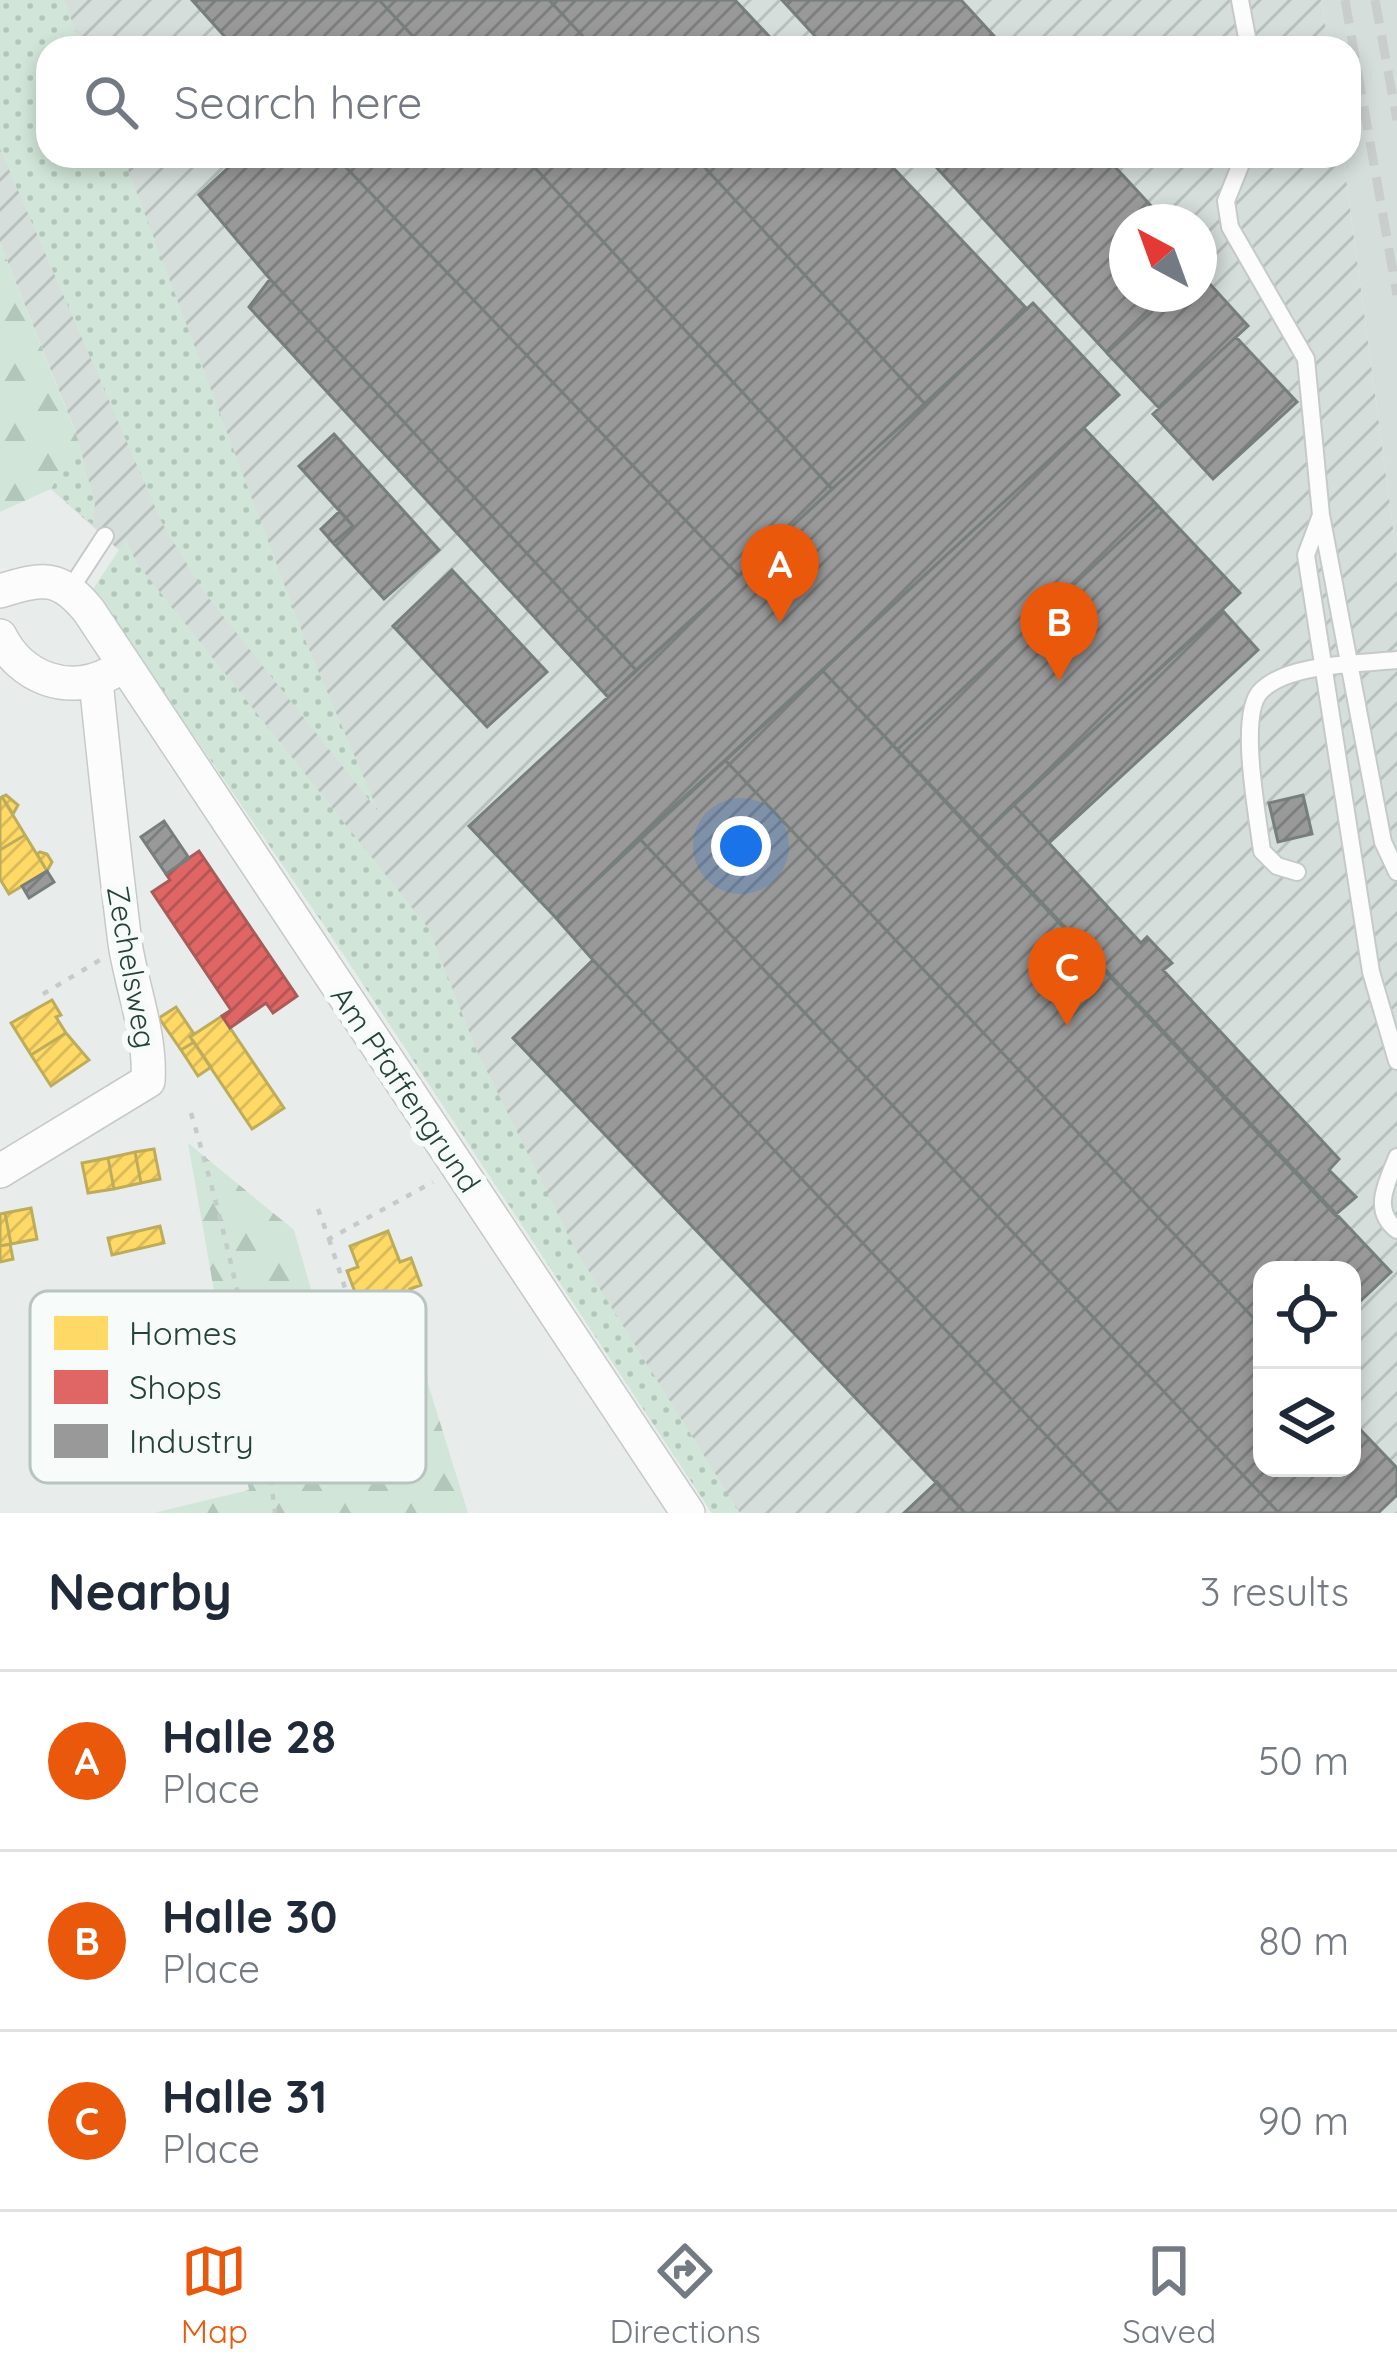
<!DOCTYPE html>
<style>
:root{--surface:#fff;--page:#f6f6f7;--text:#1f2937;--muted:#747a83;--line:#e0e1e3;--accent:#ea580c}
body{margin:0;font-family:Quicksand,sans-serif;background:var(--page);color:var(--text)}
.controls{position:absolute;right:36px;bottom:36px;display:grid;overflow:hidden;border-radius:24px;box-shadow:0 6px 18px #0003}
.controls button{width:108px;height:108px;display:grid;place-items:center;padding:0;border:0;border-bottom:3px solid var(--line);background:var(--surface);color:var(--text);font:60px sans-serif}
.compass{position:absolute;left:1109px;top:204px;width:108px;height:108px;border-radius:50%;background:var(--surface);box-shadow:0 6px 18px #0003;rotate:319deg}
.you{position:absolute;left:741px;top:846px;width:42px;height:42px;margin:-30px;border:9px solid #fff;border-radius:50%;background:#1a73e8;box-shadow:0 0 0 18px #1a73e833}
.badge{display:grid;place-items:center;width:78px;height:78px;border-radius:50%;background:var(--accent);color:#fff;font-size:39px;font-weight:700}
.pin{position:absolute;translate:-50% -99px;filter:drop-shadow(0 3px 6px #0008)}
.pin::after{content:'';position:absolute;top:63px;width:42px;height:36px;background:inherit;clip-path:polygon(0 0,100% 0,50% 100%)}
.list{margin:0;padding:0;list-style:none}
h2{display:flex;justify-content:space-between;align-items:center;height:156px;margin:0;padding:0 48px;font-size:51px}
h2 small{font-size:39px;font-weight:400;color:var(--muted)}
.list li{display:grid;grid-template-columns:78px 1fr auto;gap:36px;align-items:center;box-sizing:border-box;height:180px;padding:0 48px;border-top:3px solid var(--line)}
.list b{display:block;font-size:45px;white-space:nowrap}
.list p{margin:0;font-size:39px;white-space:nowrap;color:var(--muted)}
.list em{font-size:39px;font-style:normal;color:var(--muted)}
.icon{flex:none;width:66px;height:66px;fill:none;stroke:currentColor;stroke-width:2;stroke-linecap:round;stroke-linejoin:round}
.map{position:relative;flex:none;width:1397px;height:1513px;overflow:hidden}
.search{position:absolute;background:var(--surface);box-shadow:0 6px 18px #0003;left:36px;right:36px;top:36px;height:132px;display:flex;align-items:center;gap:30px;box-sizing:border-box;padding:0 42px;border-radius:36px;color:var(--muted);font-size:45px}
.sheet{height:696px;background:var(--surface)}
nav{display:flex;justify-content:space-around;align-items:center;box-sizing:border-box;height:168px;border-top:3px solid var(--line);background:var(--surface);font-size:33px;color:var(--muted)}
nav a{display:grid;justify-items:center;gap:6px}
nav .on{color:var(--accent)}
.map>svg:first-child{display:block}
.built{fill:#d6dedb}
.industrial{fill:url(#industrial-furrows);fill-rule:evenodd}
.grass{fill:url(#grass-dots)}
.forest{fill:url(#forest-firs)}
.homes{fill:url(#homes-hatch);stroke:#bdac59;stroke-width:3}
.shops{fill:url(#shops-hatch);stroke:#a85b59;stroke-width:3}
.industry{fill:url(#industry-hatch);stroke:#767f7c;stroke-width:3}
.lines{fill:none;stroke-linecap:round;stroke-linejoin:round}
.service-casing{stroke:#c5cac8;stroke-width:20}
.minor-casing{stroke:#c5cac8;stroke-width:36}
.path{stroke:#c3ccca;stroke-width:4.5;stroke-dasharray:6 9;stroke-linecap:butt}
.service{stroke:#fcfcfc;stroke-width:16}
.minor{stroke:#fcfcfc;stroke-width:33}
.rail{stroke:#c9cdcc;stroke-width:9;stroke-dasharray:24 12;stroke-linecap:butt}
.labels{text-anchor:middle;dominant-baseline:central;stroke-width:12;stroke-linejoin:round;paint-order:stroke}
.street-label{font-size:30px;fill:#24423a;stroke:#f7fbf9}
.key{fill:#f7fbf9;stroke:#b8c4c0;stroke-width:3}
.key-label{font-size:33px;fill:#24423a}
</style>
<div class="map">
<svg width="1397" height="1513" viewBox="0 0 1397 1513">
<defs>
<pattern id="industrial-furrows" width="10" height="10" patternUnits="userSpaceOnUse" patternTransform="scale(3)"><rect width="10" height="10" fill="#d6dedb"/><path d="M-1 1l2-2M0 10L10 0M9 11l2-2" fill="none" stroke="#b8c0bd"/></pattern>
<pattern id="grass-dots" width="8" height="8" patternUnits="userSpaceOnUse" patternTransform="scale(3)"><rect width="8" height="8" fill="#d1e6d8"/><path d="M2 2h.1M6 6h.1" fill="none" stroke="#b3c6ba" stroke-width="1.8" stroke-linecap="round"/></pattern>
<pattern id="forest-firs" width="22" height="20" patternUnits="userSpaceOnUse" patternTransform="scale(3)"><rect width="22" height="20" fill="#d1e6d8"/><path d="M5 1l3.5 6h-7zM16 11l3.5 6h-7z" fill="#b3c6ba"/></pattern>
<pattern id="homes-hatch" width="6" height="6" patternUnits="userSpaceOnUse" patternTransform="scale(3)"><rect width="6" height="6" fill="#ffd966"/><path d="M-1 1l2-2M0 6l6-6M5 7l2-2" fill="none" stroke="#dabb59"/></pattern>
<pattern id="shops-hatch" width="6" height="6" patternUnits="userSpaceOnUse" patternTransform="scale(3)"><rect width="6" height="6" fill="#e06666"/><path d="M-1 1l2-2M0 6l6-6M5 7l2-2" fill="none" stroke="#b55655"/></pattern>
<pattern id="industry-hatch" width="6" height="6" patternUnits="userSpaceOnUse" patternTransform="scale(3)"><rect width="6" height="6" fill="#999"/><path d="M-1 1l2-2M0 6l6-6M5 7l2-2" fill="none" stroke="#7d7e7e"/></pattern>
</defs>
<rect width="100%" height="100%" fill="#e8edeb"/>
<path class="built" d="M1321,0H1397V558L1343,156H1349V48H1329Z"/>
<path class="industrial" d="M0,0H1321L1329,48H48V156H1343L1397,558V1513H712L324,925L93,589L120,551L51,489L78,438L0,243ZM1127,222H1199V294H1127ZM1262,1270H1352V1468H1262Z"/>
<path class="grass" d="M0,0H64L82,48H48V156H123L306,642L378,811L204,592L162,523L0,149Z
M78,439L95,504L93,525L51,489Z
M126,539L136,562L429,929L476,1049L575,1249L740,1513H712L324,925L93,589Z"/>
<path class="forest" d="M0,243L78,439L51,489L0,512Z
M188,1143L294,1230L348,1418L425,1374L468,1513H153L249,1490Z"/>
<path class="homes" d="M6,795L18,805L13,814L2,797Z
M2,797L25,835L0,850V799Z
M25,835L47,871L9,894L0,879V850Z
M40,852L47,854L52,862L47,871L37,854Z
M52,1000L61,1015L56,1017L66,1033L31,1055L11,1023Z
M176,1007L194,1034L190,1037L194,1042L181,1050L159,1018Z
M222,1016L284,1108L252,1129L190,1037Z
M66,1033L89,1060L51,1086L31,1055Z
M194,1042L211,1067L198,1076L181,1050Z
M154,1149L160,1179L141,1183L135,1152Z
M135,1152L141,1183L114,1189L108,1158Z
M108,1158L114,1189L88,1193L82,1163Z
M31,1208L37,1239L11,1244L5,1213Z
M5,1213L11,1244L0,1246V1214Z
M160,1226L164,1243L112,1255L108,1238Z
M388,1231L400,1262L411,1258L421,1285L410,1289L412,1296L380,1308L378,1301L361,1308L347,1271L358,1267L350,1246Z
M10,1244L13,1259L0,1262V1246Z"/>
<path class="shops" d="M199,851L297,996L273,1013L266,1003L230,1028L222,1016L231,1010L152,892L170,880L166,874Z"/>
<path class="industry" d="M192,0H379L424,48H235Z
M379,0H549L594,48H424Z
M549,0H735L780,48H594Z
M782,0H961L1005,48H826Z
M241,156H335L739,576L636,670L270,279L199,195Z
M335,156H524L832,489L739,576Z
M524,156H694L925,404L832,489Z
M694,156H882L1027,309L925,404Z
M926,156H1105L1166,222H1127V294H1171L1107,353Z
M1199,272L1248,326L1159,408L1107,353L1171,294H1199Z
M270,279L636,670L608,697L249,307Z
M1033,303L1119,395L556,918L469,826Z
M1236,337L1297,402L1213,479L1153,414Z
M1084,428L1158,506L897,750L822,670Z
M334,434L439,550L384,599L333,543L353,526L299,466Z
M1158,506L1240,593L979,838L897,750Z
M340,511L353,526L333,543L321,529Z
M452,570L547,672L487,727L393,626Z
M1223,611L1258,650L1049,843L1013,804Z
M822,670L1391,1272L1352,1309V1270H1262V1327L725,760Z
M725,760L1262,1327V1468H1352V1421L1397,1468V1495L1378,1513H1279L639,838Z
M1303,795L1312,834L1278,842L1269,803Z
M1013,804L1141,943L1147,937L1172,963L1163,970L1339,1159L1329,1170L1356,1197L1335,1215L979,838Z
M164,821L189,858L166,874L141,837Z
M639,838L1279,1513H1120L593,960L556,918Z
M47,871L54,882L29,898L22,886Z
M593,960L1120,1513H965L513,1038Z
M937,1482L965,1513H904Z"/>
<g class="lines">
<defs>
<path id="service" d="M1240,0L1249,48
M1244,156L1226,201L1230,227L1306,359L1321,515L1383,842L1397,872
M1321,515L1306,555L1371,972L1397,1061
M71,588L105,536
M1297,872L1277,866L1262,851C1258,818 1238,716 1260,692C1286,663 1360,664 1397,660
M1397,1157C1387,1183 1371,1210 1397,1230"/>
<path id="minor" d="M0,591C43,578 59,574 89,611L688,1513
M0,636C21,678 68,696 111,673
M0,1171L148,1081C151,1034 132,989 125,943C114,855 105,769 96,681"/>
</defs>
<use href="#service" class="service-casing"/>
<use href="#minor" class="minor-casing"/>
<path class="path" d="M43,994L100,960
M191,1113C230,1245 259,1376 275,1513
M318,1209L329,1239L433,1182
M329,1239L350,1303"/>
<use href="#service" class="service"/>
<use href="#minor" class="minor"/>
<path class="rail" d="M1345,0L1397,295
M1375,0L1397,120"/>
</g>
<g class="labels">
<g class="street-label">
<text transform="translate(132 967) rotate(80)">Zechelsweg</text>
<text transform="translate(406 1089) rotate(56)">Am Pfaffengrund</text>
</g>
</g>
<rect x="30" y="1291" width="396" height="192" rx="18" class="key"/>
<rect x="54" y="1316" width="54" height="34" fill="#ffd966"/>
<rect x="54" y="1370" width="54" height="34" fill="#e06666"/>
<rect x="54" y="1424" width="54" height="34" fill="#999"/>
<g class="key-label">
<text x="129" y="1345">Homes</text>
<text x="129" y="1399">Shops</text>
<text x="129" y="1453">Industry</text>
</g>
</svg>
<div class="controls">
<button><svg class="icon" aria-label="locate" viewBox="0 0 24 24"><circle cx="12" cy="12" r="6"/><path d="M12 2v4M12 18v4M2 12h4M18 12h4"/></svg></button>
<button><svg class="icon" aria-label="layers" viewBox="0 0 24 24"><path d="M12 4l9 5-9 5-9-5zM3 14l9 5 9-5"/></svg></button>
</div>
<svg class="compass" viewBox="-18 -18 36 36"><path d="M0-13l5 13h-10z" fill="#e53935"/><path d="M0 13l5-13h-10z" fill="#747a83"/></svg>
<div class="you"></div>
<div class="pin badge" style="left:780px;top:623px">A</div>
<div class="pin badge" style="left:1059px;top:681px">B</div>
<div class="pin badge" style="left:1067px;top:1026px">C</div>
<div class="search"><svg class="icon" aria-label="search" viewBox="0 0 24 24"><circle cx="10" cy="10" r="6"/><path d="M15 15l6 6"/></svg>Search here</div>
</div>
<section class="sheet">
<h2>Nearby<small>3 results</small></h2>
<ul class="list">
<li><span class="badge">A</span><div><b>Halle 28</b><p>Place</p></div><em>50 m</em></li>
<li><span class="badge">B</span><div><b>Halle 30</b><p>Place</p></div><em>80 m</em></li>
<li><span class="badge">C</span><div><b>Halle 31</b><p>Place</p></div><em>90 m</em></li>
</ul>
</section>
<nav>
<a class="on"><svg class="icon" aria-label="map" viewBox="0 0 24 24"><path d="M3 6l6-2 6 2 6-2v14l-6 2-6-2-6 2zM9 4v14M15 6v14"/></svg>Map</a>
<a><svg class="icon" aria-label="directions" viewBox="0 0 24 24"><path d="M12 3l9 9-9 9-9-9zM9 14v-3h6M13 9l2 2-2 2"/></svg>Directions</a>
<a><svg class="icon" aria-label="saved" viewBox="0 0 24 24"><path d="M7 4h10v16l-5-4-5 4z"/></svg>Saved</a>
</nav>
